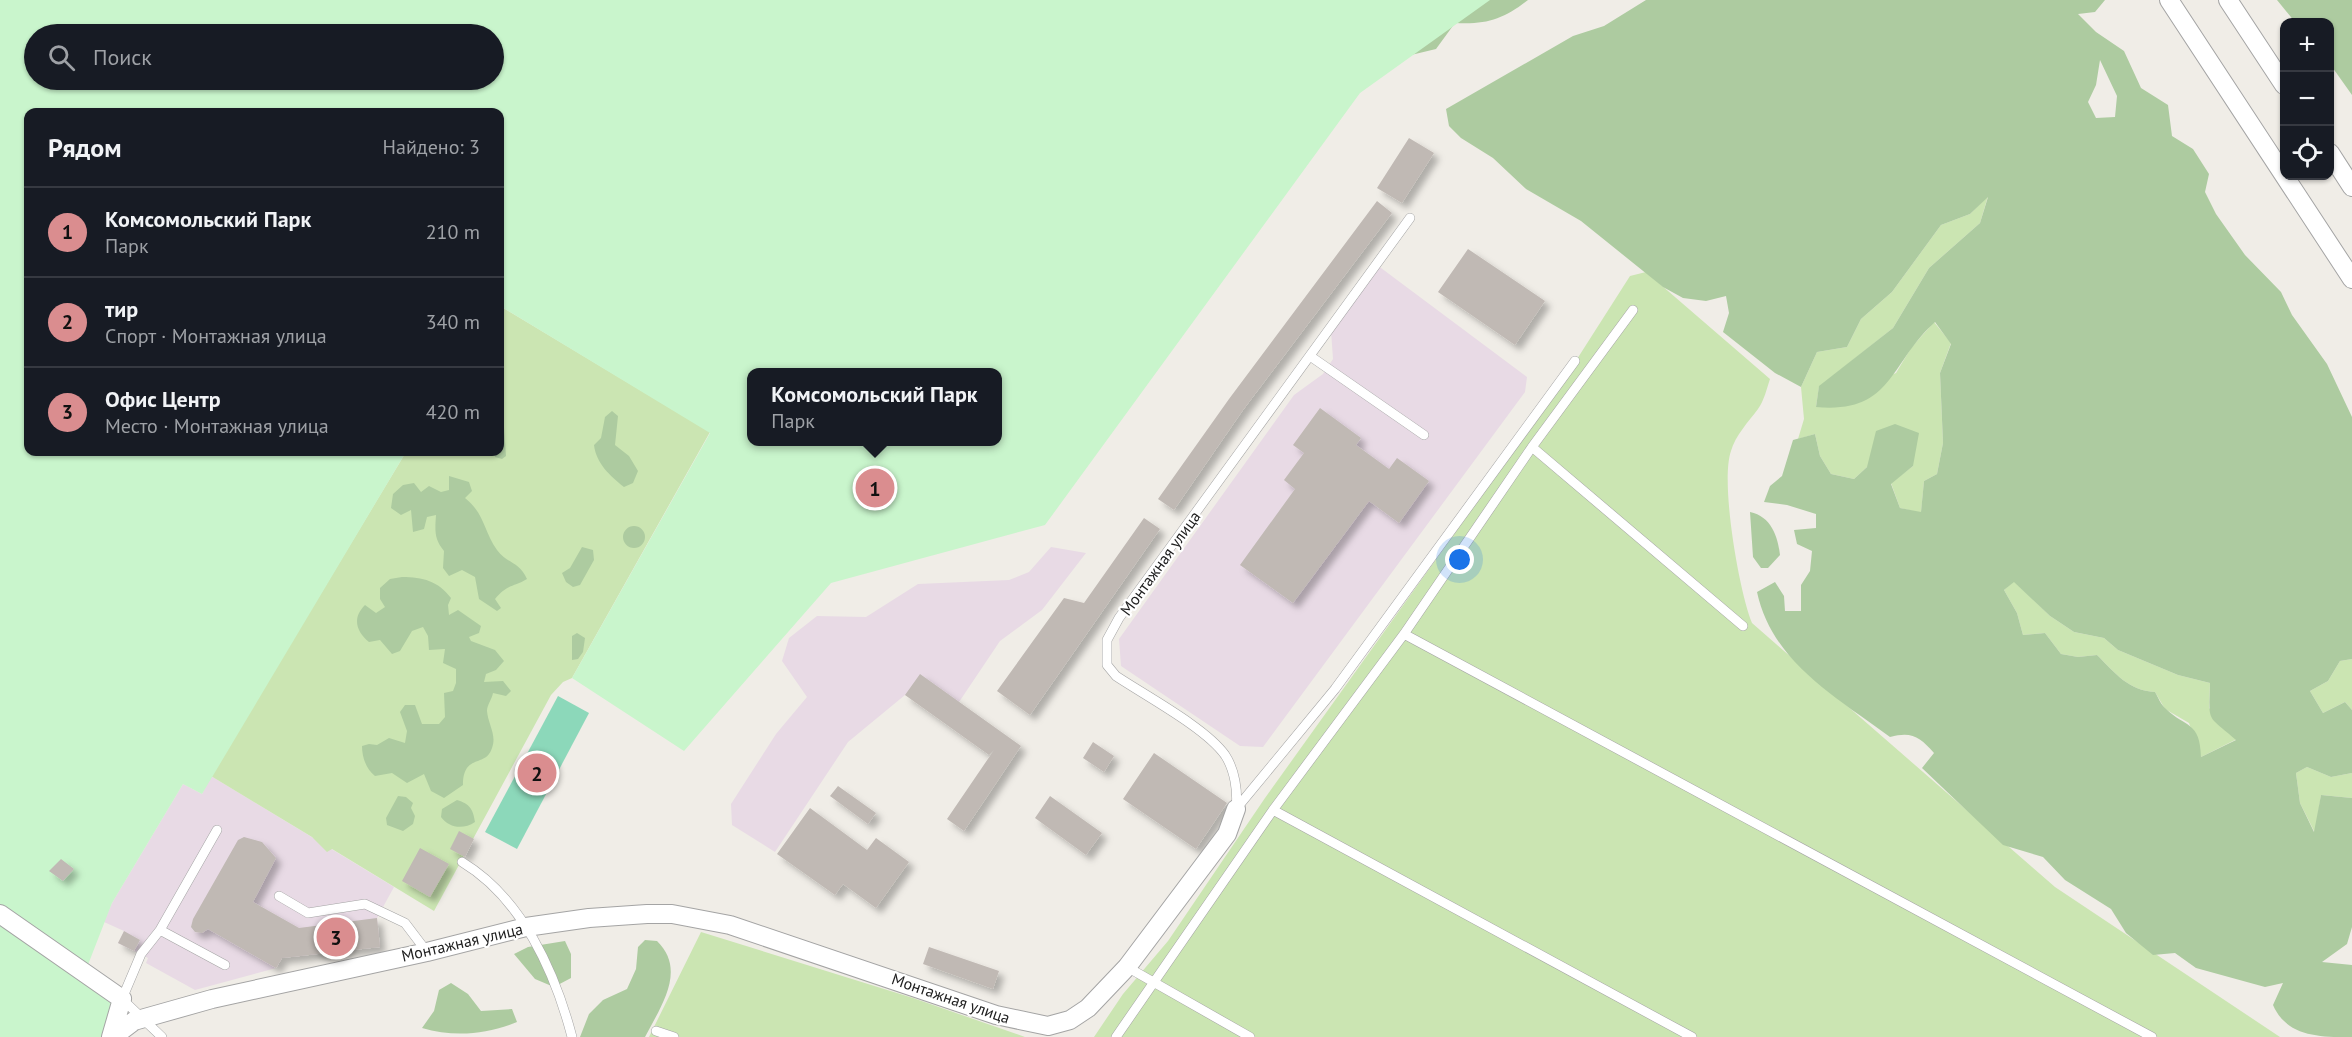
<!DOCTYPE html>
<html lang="ru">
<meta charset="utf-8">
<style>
:root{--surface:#171b24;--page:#20242c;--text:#f1f3f6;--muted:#9ea1a6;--line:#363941;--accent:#da8d8f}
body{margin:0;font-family:"PT Sans",sans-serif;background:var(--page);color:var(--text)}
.controls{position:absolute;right:18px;top:18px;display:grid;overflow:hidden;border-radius:12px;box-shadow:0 2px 4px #0004}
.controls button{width:54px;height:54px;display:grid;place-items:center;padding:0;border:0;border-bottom:2px solid var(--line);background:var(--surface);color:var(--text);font:30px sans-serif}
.you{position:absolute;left:1460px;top:560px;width:21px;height:21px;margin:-15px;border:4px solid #fff;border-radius:50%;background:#1a73e8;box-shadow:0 0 0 9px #1a73e833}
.badge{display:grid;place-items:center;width:39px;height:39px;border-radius:50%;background:var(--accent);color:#111;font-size:20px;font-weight:700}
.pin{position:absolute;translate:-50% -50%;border:3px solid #fff;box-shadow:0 2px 6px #0006}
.popup{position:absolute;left:747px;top:368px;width:255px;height:78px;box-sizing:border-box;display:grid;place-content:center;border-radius:12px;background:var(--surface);filter:drop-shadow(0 2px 4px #0005);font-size:20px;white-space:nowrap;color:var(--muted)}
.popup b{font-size:22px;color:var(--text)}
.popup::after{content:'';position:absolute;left:50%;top:100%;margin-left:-12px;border:12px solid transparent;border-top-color:var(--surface)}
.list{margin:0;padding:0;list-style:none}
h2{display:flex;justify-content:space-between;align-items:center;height:78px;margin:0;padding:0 24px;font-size:26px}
h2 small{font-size:20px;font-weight:400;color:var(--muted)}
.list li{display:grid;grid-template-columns:39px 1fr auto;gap:18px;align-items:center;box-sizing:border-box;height:90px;padding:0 24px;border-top:2px solid var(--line)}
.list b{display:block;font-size:22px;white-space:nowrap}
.list p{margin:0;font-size:20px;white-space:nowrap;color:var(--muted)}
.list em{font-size:20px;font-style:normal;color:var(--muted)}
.icon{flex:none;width:33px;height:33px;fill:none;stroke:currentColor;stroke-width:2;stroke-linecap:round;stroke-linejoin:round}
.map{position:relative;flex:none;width:2352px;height:1037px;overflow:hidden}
.search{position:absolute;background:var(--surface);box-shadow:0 2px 4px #0004;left:24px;top:24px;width:480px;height:66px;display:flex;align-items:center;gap:15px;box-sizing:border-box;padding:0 21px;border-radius:33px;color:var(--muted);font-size:22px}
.panel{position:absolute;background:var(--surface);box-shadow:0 2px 4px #0004;left:24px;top:108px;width:480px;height:348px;border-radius:12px}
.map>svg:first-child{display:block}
.industrial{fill:#e8dae5}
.grass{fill:#cbe5b2}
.forest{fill:#adcba0;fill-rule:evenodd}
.park{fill:#c9f5cc;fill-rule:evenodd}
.pitch{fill:#8cd8ba}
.building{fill:#c0b9b4;filter:url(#shadow)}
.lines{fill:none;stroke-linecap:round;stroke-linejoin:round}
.lane-casing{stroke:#a4a4a4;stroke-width:10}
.street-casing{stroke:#a4a4a4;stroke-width:20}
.lane{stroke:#fff;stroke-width:9}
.street{stroke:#fff;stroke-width:18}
.labels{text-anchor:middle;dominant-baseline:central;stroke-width:4.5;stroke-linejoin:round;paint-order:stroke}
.street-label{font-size:16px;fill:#202020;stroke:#fff}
</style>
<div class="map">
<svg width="2352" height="1037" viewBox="0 0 2352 1037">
<defs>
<filter id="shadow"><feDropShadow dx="5.5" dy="5.5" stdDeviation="3" flood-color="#0004"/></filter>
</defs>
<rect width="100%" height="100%" fill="#f0ede7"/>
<path class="industrial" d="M1377,265L1527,377L1525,392L1263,747L1240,746L1121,666L1119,639L1294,395L1323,374L1333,359L1331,331Z
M1051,547L1086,553L1042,610L1000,641L959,702L905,695L848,742L775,852L732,825L731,804L776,734L807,697L782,661L789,638L817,616L866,617L918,584L1009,580L1029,572Z
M211,776L394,887L377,918L380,947L282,958L276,968L195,990L146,963L148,958L118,943L124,931L104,922L112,903L183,784L202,794Z"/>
<path class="grass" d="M1988,196L1980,223L1929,268L1893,328L1819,387L1816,407L1896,373L1911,348L1934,322L1951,343L1940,373L1943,443L1937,474L1924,481L1921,513L1900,508L1891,483L1913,466L1867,467L1854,479L1831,474L1820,456L1815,434L1798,439L1804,419L1801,387L1817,352L1847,347L1861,319L1892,292L1941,225L1970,214Z
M1646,272L1770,379C1767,388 1764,401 1758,409C1749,421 1735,436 1731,451C1720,482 1739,591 1752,623L2055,887L2280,1037H1094L1123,994L1168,941L1265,798L1556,392L1630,276Z
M500,306L710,432L572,678L563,682L551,695L434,911L332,849L327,852L312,837L211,776L406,452H500Z
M2014,581L2050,616L2074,632L2104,638L2118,650L2178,675L2210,683L2209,708L2237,739L2201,757L2189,723L2165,709L2155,692C2129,691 2115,673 2097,655L2078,657L2061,654L2045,633L2023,635L2017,613L2004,590Z
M2352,659V710L2345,702L2323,713L2310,691L2328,681L2340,661Z
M2307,767L2331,777L2352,773V798L2321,795L2315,833L2300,803L2296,773Z
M701,932L913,998L1025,1037H649Z"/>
<path class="forest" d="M1402,0H1528C1504,19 1486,25 1455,23L1436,49L1386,61Z
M1646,0H2105L2095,12L2078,14L2096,32L2124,51L2141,88L2168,105L2172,136L2193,149L2209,174L2205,192L2216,214L2245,255L2281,292L2292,315L2327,364L2352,417V659L2340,661L2328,681L2310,691L2323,713L2345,702L2352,710V773L2331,777L2307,767L2296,773L2300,803L2314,832L2321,795L2352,798V927L2347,944L2322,962L2352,965V1037C2320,1037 2287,1037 2273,1005L2283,983L2265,987L2196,968L2175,953L2153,955L2126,933L2111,909L2065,880L2043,857L2003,845L1922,768L1934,753C1920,737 1912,731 1890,737C1836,697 1772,662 1757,592L1775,582L1784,596L1785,611H1801V585L1810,571L1812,551L1797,544L1794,530L1816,528V514L1787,505L1764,502L1770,486L1782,476L1793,440L1815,434L1820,456L1831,474L1854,479L1867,467L1876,431L1895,424L1919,433L1913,466L1891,484L1900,508L1921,512L1924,481L1937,474L1943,443L1940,373L1951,344L1935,322C1889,363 1893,414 1816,407L1819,386L1893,328L1929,268L1980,223L1988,197L1970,214L1941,225L1892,292L1861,319L1847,347L1817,352L1801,387L1775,373L1723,332L1729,313L1726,296L1706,301L1683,298L1663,287L1581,221L1526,189L1493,158L1461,138L1449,126L1446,109L1573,36L1604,26ZM2100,60L2117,96L2115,117L2096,118L2088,102L2096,85ZM2014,582L2050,616L2074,632L2104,638L2118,650L2178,675L2210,683C2209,724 2206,714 2236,740L2201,757C2200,721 2186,728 2166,709C2161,705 2158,697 2155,692C2129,691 2115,673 2097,655L2078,657L2061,654L2045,633L2023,635L2017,613L2004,590Z
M2277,0H2352V95L2330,64V22H2295Z
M612,411L618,416L615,445L629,456L638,471L633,483L624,487C610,476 596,463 594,445L601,438L605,417Z
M500,421L504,427L506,456L502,459L495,457L494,452H500Z
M449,476L469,482L472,491L465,498C485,514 483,530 497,550C507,564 519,561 527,579C514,587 507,584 495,599L501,608L497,611L479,599L475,577L462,570L449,576L443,568L444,551C434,539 435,531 436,515L427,517L424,529L413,532L411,510L401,515L391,508L393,494L403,485L414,483L421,492L429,486L441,492L449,490Z
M1750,512C1771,516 1778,537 1780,555L1768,568H1761L1753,557Z
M623 537a11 11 0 1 1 22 0a11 11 0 1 1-22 0Z
M582,547L593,550L594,560L580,585L573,587L566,582L562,573L570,568Z
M402,577C423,577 438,581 451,598L448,605L449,615L458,610L481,626L479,633L469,637L471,641L495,650L504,661L496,670L486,674L484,682L503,681L511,691L506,696L493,693C492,699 487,705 487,711C488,724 497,735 492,748C486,768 463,753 463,785L444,798L431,791L424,774L407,783L392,773L375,776C366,769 362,757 362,746L369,744L377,745L389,738L405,743L407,731L400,712L405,705H415L422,724H439L445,717L444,693L453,691L456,683V669L443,663L445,649L429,650L428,636L423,627L412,631L400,651L392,654L380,640L369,642C356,631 352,618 365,605L376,613L385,607L380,599V588L390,579Z
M577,633L585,638L583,652L578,659L572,660V636Z
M398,796L406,797L413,803L411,808L415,816L413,824L403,831L387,825L386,818Z
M457,800C470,804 473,809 475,822C463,830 449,828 441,817L442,809Z
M645,940L657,941C687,970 661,1006 645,1037H580L589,1014L603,1000L627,989L636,969L638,947Z
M565,941L571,954V978L554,987L535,979L514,954L528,947Z
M451,983L468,994L481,1011L512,1009L517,1022C486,1035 453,1037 422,1028L434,1011L439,990Z"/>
<path class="park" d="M0,0H1490L1360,93L1045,525L831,583L684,751L572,678L710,433L500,306V112H28V452H406L202,794L183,784L112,903L84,975L122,999L111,1037H0ZM34,34H494V80H34ZM752,372H998V442H752Z"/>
<path class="pitch" d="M558,696L589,713L517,849L485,832Z"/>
<path class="building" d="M1409,138L1434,153L1402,203L1377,188Z
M1377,201L1392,213L1243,410L1174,510L1158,499L1229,399Z
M1468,249L1545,301L1515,345L1438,292Z
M1320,408L1361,438L1356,445L1389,469L1397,458L1429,481L1399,523L1369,501L1293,603L1240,565L1295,489L1284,480L1304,453L1293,445Z
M1144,518L1160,529L1030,715L997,691L1064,598L1084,603Z
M920,674L1021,746L964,831L947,819L994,750L989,755L905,695Z
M1093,742L1114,756L1104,772L1083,758Z
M1154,753L1227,803L1196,849L1123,799Z
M838,786L876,813L868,824L830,796Z
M1050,796L1102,833L1086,855L1035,818Z
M810,808L867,850L876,838L909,862L876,908L843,884L835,895L777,854Z
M459,831L474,839L465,857L450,849Z
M244,837L262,842L276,858L253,902L299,928L377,918L380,947L282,958L276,968L208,929L202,933L195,932L191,927L193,919L238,840Z
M420,848L449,864L430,897L402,881Z
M61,859L74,869L63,881L49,871Z
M124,931L140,940L134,951L118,943Z
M929,947L999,971L993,989L923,964Z"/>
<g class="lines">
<defs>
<path id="lane" d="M1310,356L1424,435
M1532,447L1743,626
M1404,634L2152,1037
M1236,809C1238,792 1235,770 1225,755C1206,728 1146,696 1116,676L1107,665V640L1119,618L1410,218
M1236,809L1335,689L1575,361
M1273,810L1692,1037
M462,862C522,898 555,972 572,1037
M279,896L308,913L365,904L405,923L427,952
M160,930L217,830
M1127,967L1250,1037
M656,1031L674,1037
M162,1037L122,999L141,954L160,930L225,965
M1116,1037L1273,810L1404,634L1532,447L1633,310"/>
<path id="street" d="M2169,0L2352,279
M2228,0L2284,85
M2330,153L2352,187
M0,914L122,999L111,1037
M113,1037L134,1021L212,999L427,952L526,927L589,918L647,914H672L730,925L996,1015L1048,1026L1070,1020L1088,1008L1127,967L1227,834L1236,809"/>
</defs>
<use href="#lane" class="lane-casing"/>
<use href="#street" class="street-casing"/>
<use href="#lane" class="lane"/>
<use href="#street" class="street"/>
</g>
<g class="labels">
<g class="street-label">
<text transform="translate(1160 563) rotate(-54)">Монтажная улица</text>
<text transform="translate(462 942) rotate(-13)">Монтажная улица</text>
<text transform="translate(951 998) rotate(19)">Монтажная улица</text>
</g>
</g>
</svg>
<div class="controls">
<button>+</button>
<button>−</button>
<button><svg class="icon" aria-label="locate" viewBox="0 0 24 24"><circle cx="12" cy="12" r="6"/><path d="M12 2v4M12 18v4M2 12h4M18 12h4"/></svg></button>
</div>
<div class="you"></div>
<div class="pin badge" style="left:875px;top:488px">1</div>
<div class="popup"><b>Комсомольский Парк</b>Парк</div>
<div class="pin badge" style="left:537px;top:773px">2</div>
<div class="pin badge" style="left:336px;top:937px">3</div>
<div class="search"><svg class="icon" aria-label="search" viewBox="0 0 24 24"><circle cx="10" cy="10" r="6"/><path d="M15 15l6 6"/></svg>Поиск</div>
<section class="panel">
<h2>Рядом<small>Найдено: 3</small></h2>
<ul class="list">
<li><span class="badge">1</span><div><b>Комсомольский Парк</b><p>Парк</p></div><em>210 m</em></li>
<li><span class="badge">2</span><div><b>тир</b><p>Спорт · Монтажная улица</p></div><em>340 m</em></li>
<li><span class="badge">3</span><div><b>Офис Центр</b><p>Место · Монтажная улица</p></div><em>420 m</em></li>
</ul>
</section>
</div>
